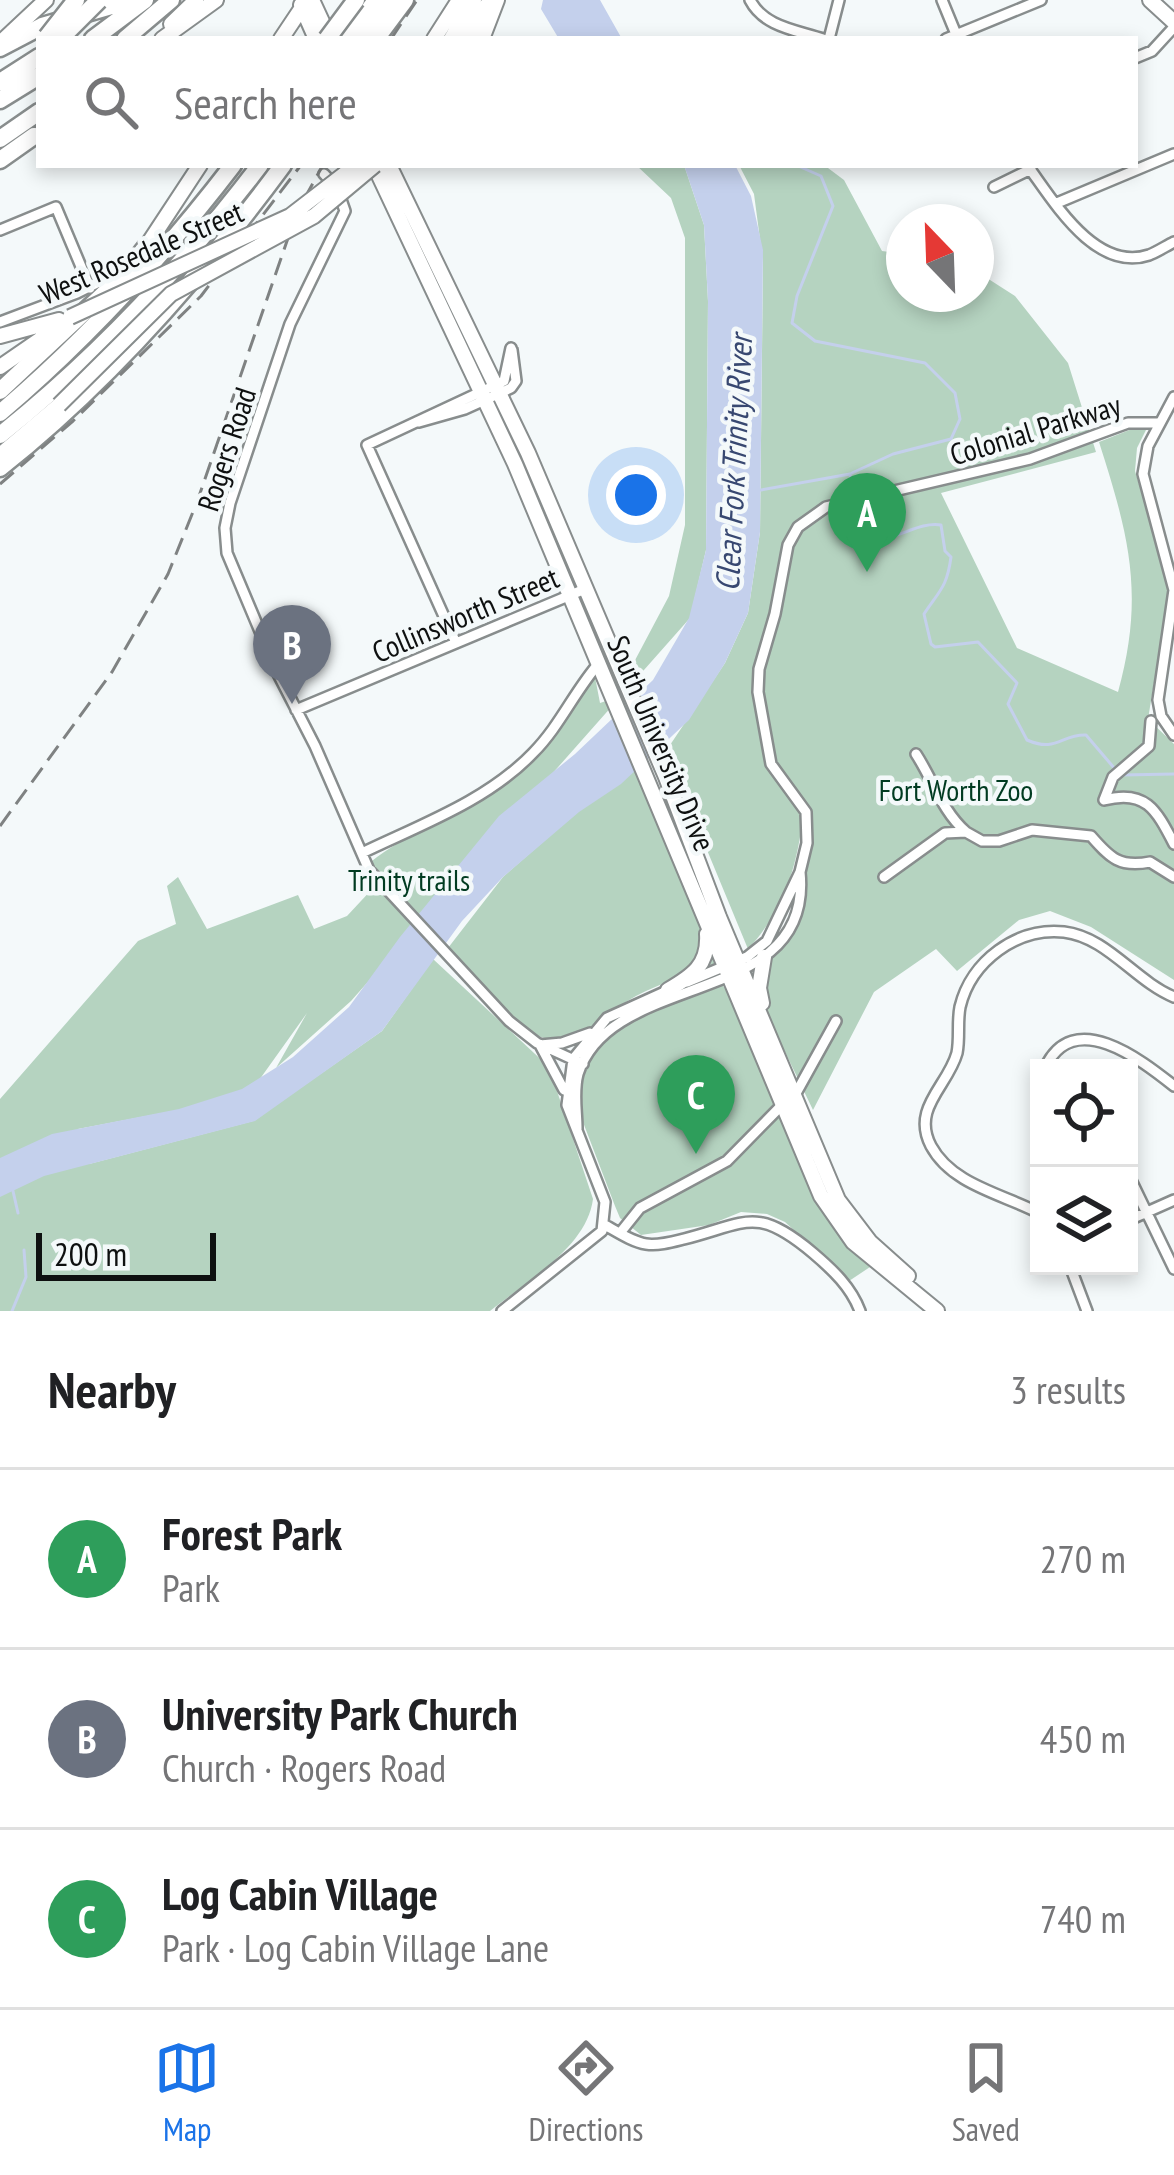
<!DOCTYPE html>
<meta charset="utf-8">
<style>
:root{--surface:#fff;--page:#f2f2f2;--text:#202124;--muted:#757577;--line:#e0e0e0;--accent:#1a73e8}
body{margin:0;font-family:"PT Sans Narrow",sans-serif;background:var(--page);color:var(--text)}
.controls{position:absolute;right:36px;bottom:36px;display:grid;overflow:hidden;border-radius:0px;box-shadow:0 6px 18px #0003}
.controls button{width:108px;height:108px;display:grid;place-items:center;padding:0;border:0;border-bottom:3px solid var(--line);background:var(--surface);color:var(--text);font:60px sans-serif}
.compass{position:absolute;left:886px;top:204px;width:108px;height:108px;border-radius:50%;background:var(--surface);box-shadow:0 6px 18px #0003;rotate:337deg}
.scale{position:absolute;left:36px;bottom:30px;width:180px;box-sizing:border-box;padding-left:12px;border:6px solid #0e1010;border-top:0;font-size:33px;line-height:42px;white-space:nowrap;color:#0e1010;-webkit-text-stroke:9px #f4f9fa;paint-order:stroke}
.you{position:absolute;left:636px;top:495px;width:42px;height:42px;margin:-30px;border:9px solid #fff;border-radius:50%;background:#1a73e8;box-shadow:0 0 0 18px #1a73e833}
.badge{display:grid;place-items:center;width:78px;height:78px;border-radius:50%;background:var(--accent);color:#fff;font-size:39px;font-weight:700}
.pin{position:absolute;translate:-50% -99px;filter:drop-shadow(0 3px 6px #0008)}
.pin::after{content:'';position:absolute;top:63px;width:42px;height:36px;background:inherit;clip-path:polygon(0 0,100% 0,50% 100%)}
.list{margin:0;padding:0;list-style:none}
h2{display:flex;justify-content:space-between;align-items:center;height:156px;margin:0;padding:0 48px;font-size:51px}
h2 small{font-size:39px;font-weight:400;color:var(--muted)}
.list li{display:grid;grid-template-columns:78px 1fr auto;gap:36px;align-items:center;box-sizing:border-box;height:180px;padding:0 48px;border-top:3px solid var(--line)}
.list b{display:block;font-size:45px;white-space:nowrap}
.list p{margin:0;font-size:39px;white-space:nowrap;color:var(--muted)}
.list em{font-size:39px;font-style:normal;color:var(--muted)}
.icon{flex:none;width:66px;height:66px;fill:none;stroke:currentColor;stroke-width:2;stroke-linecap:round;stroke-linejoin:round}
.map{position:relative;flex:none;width:1174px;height:1311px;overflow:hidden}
.search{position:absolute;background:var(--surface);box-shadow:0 6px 18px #0003;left:36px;right:36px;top:36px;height:132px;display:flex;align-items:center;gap:30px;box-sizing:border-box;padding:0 42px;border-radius:0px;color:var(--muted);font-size:45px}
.sheet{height:696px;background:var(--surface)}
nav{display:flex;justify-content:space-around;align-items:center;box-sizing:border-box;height:168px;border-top:3px solid var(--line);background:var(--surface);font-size:33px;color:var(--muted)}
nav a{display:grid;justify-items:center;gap:6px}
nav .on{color:var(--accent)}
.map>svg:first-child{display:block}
.green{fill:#b5d3c0}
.water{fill:#c4d0ec}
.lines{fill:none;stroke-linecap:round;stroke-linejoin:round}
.stream{stroke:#c4d0ec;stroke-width:3}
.minor-casing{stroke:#888d8d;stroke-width:14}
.major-casing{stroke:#888d8d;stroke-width:18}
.highway-casing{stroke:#888d8d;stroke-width:21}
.minor{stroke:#fff;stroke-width:9}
.major{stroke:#fff;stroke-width:14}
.highway{stroke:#fff;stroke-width:16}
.rail{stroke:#7f8282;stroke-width:3;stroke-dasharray:18 9;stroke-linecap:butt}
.major-bridge-casing{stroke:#888d8d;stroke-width:18;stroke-linecap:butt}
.highway-bridge-casing{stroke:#888d8d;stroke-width:21;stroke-linecap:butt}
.major-bridge{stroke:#fff;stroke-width:14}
.highway-bridge{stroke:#fff;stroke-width:16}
.labels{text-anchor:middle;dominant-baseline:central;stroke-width:9;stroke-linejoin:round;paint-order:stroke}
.street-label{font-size:30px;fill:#0e1010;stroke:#f4f9fa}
.park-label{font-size:30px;fill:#013b21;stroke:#f4f9fa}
.water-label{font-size:33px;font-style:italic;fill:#384871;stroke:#f4f9fa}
</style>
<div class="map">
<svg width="1174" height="1311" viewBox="0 0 1174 1311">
<rect width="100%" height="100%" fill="#f4f9fa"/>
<path class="green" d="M636,165H684L704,225L708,301L706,550L690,618L351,1001L276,1068L307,1013L247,1097L78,1129L89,1164L253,1121L382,1031L433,959L549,1067L593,1199C587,1247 527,1281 490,1311H0V1099L138,941L176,924L167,886L178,877L207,929L298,895L314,929L347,916L374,887L363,869C399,835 449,821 491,794C537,765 565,721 595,677L600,703L615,698L669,596L685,525V238L671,198Z
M739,165H824L844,180L882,251L904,254V294H976V271L1015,296L1068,363L1096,452L941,493L1017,648L1118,692C1145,594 1129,536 1099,442L1132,429L1146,430L1137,448L1135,471L1170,586L1148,719L1174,744V980L1091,927L1050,911L1019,920L957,971L936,949L874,992L813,1110L773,1027L762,994L766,965L801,907L813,822L804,803C800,858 786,909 748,949L666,751L725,663L748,613L760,532L763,262L754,194Z
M639,767L715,965C689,974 661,983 636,996C607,1011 579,1047 544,1038C512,1031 469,973 448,948L503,877L578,811Z
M721,983C733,999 741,1022 750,1041C785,1118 806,1210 873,1265L849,1281L785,1222L767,1214L741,1212L709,1225L641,1235L620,1218L615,1206L578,1109C575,1028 659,1008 721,983Z"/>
<path class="water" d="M543,0H600L622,39H559L541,9Z
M684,165H735L751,196L763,250L760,532L748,613L725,663L689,720L621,784L579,812L503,877L462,921L382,1031L255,1121L44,1176L0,1197V1158L52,1134L179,1109L242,1089L293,1057L349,1007L400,937L499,816L575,754L653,680L689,618L706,550L708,301L704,225Z"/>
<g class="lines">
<path class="stream" d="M796,165L821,176L833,206L797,296L792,323L815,341L925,363L955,393L960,419L951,439L893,454L852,473
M761,490L850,474L856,517L853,525L861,539C893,545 915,521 941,525L945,551L951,557C947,587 940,590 924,614L931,644L935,647L978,642L1017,683L1008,704L1027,740C1057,753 1061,734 1086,735L1115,769
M1122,775L1174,774
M13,1191L18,1213
M12,1311L26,1277L24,1250"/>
<defs>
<path id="minor" d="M750,0C764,27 796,30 823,39
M942,0L958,39
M829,39L839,0
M946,39L1041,0
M1135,58L1152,51L1174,27
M1027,165C1053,200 1095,273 1149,255C1157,252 1166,246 1174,242
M324,174L337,188L345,211L290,324L230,503L225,528L227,553L278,674L315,746L369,870L509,1021L537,1043L583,1064
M994,187L1031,169
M1057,203L1174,154
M0,230L56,207L90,288
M0,322L77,293L115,274
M1174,397L1148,446L1143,474L1174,590L1158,700L1161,716L1174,735
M419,422L465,409L511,388L516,381L512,350
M456,643L367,445L504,381L511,348
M296,710L585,589
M1151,721L1149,746L1113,777L1104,800C1145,789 1156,809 1174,844
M916,754C933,780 942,811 966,832
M362,853C420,825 487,801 533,753C560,726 575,690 600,662
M884,877L945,833L966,832L982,841H999L1032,830L1091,836C1110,858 1120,868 1150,862L1174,877
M687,982L747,957L767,941L800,872L807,843L806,812L771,764L758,692L759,669L775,614L788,545L798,527L826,507L1030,459L1128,423H1157
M1045,1068C1073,1007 1140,1059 1174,1086
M564,1090L540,1045L562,1043L590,1033
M795,1095L836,1021
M577,1129C577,1111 573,1092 578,1074C611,969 814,1009 800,872
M1129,1176L1174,1269
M1039,1213C1003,1194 952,1185 931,1146C911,1108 948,1086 957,1053C960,1038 957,1022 960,1007C971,961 1017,927 1064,932C1107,937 1135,981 1174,997
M1129,1220L1174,1200
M603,1224C616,1231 632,1242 646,1244C658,1246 672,1242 684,1239C747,1223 756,1205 813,1253C833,1270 851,1287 860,1311
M620,1233L640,1208L727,1161L782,1105
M1070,1266L1087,1311
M502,1311L602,1231L605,1202L567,1105L573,1059L607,1018L671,989"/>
<path id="major" d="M312,0L330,39
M1150,0L1174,22
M301,5L316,39
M171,24L196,0
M162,39L216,0
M281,39L307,0
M434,39L459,0
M451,39L474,0
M466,39L490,0
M482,39L497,0
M0,43L46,0
M374,165L515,464L821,1196L853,1242L937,1311
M389,165L528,453L666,777L719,917L838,1200L870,1242L908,1276
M146,247L200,165
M0,336L59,320
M0,367L61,325
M0,455L59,405
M668,990C692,976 709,965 707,934
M762,1003L759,988L764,957"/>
<path id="highway" d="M93,39L145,0
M125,39L171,0
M348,39L376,0
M361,39L391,0
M376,39L405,0
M0,48L42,26L132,0
M0,82L39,57
M0,100L39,76
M0,139L39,112
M0,160L34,136
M0,391L124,275L146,247
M0,413C87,339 164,255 233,165
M0,435C99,356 183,266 260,165
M0,468C109,382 201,276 283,165"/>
</defs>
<use href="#minor" class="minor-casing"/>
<use href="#major" class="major-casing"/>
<use href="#highway" class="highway-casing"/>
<use href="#minor" class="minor"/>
<use href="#major" class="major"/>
<use href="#highway" class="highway"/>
<path class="rail" d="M391,39L417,0
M0,484L73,421L201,296L301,165
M0,826L112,672L168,574L197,502L297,212L323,165"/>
<defs>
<path id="major-bridge" d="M70,317L290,216L356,165
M59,405L171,294L314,216L375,165"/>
<path id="highway-bridge" d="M47,37L76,0
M60,39L99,0
M327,39L356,0"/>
</defs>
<use href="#major-bridge" class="major-bridge-casing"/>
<use href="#highway-bridge" class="highway-bridge-casing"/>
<use href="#major-bridge" class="major-bridge"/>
<use href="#highway-bridge" class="highway-bridge"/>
</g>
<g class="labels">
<g class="street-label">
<text transform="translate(141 252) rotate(-23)">West Rosedale Street</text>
<text transform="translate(1035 429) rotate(-17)">Colonial Parkway</text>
<text transform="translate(226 449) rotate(-72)">Rogers Road</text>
<text transform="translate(465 614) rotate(-23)">Collinsworth Street</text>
<text transform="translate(662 743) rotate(67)">South University Drive</text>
</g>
<g class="park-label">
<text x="956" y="789">Fort Worth Zoo</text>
<text x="409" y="879">Trinity trails</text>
</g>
<g class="water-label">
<text transform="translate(733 463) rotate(-87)">Clear Fork Trinity River</text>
</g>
</g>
</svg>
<div class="controls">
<button><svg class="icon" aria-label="locate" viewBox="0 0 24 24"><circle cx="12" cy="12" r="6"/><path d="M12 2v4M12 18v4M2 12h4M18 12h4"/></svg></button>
<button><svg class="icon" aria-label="layers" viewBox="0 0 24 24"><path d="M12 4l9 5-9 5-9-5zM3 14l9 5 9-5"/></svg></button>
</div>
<svg class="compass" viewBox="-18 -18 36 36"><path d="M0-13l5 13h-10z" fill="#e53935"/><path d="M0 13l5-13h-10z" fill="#757577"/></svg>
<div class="scale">200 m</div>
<div class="you"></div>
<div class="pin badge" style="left:867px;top:572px;background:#2e9e5b">A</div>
<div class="pin badge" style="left:292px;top:704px;background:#6b7280">B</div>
<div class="pin badge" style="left:696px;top:1154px;background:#2e9e5b">C</div>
<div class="search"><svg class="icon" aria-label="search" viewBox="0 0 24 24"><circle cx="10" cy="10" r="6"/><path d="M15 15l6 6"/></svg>Search here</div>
</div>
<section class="sheet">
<h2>Nearby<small>3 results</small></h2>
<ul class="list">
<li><span class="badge" style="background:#2e9e5b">A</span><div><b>Forest Park</b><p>Park</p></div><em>270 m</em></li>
<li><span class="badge" style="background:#6b7280">B</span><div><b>University Park Church</b><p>Church · Rogers Road</p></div><em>450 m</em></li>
<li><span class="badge" style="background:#2e9e5b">C</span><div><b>Log Cabin Village</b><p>Park · Log Cabin Village Lane</p></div><em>740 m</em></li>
</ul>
</section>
<nav>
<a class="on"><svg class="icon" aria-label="map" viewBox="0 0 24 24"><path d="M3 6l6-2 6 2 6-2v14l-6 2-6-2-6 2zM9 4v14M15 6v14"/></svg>Map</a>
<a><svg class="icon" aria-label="directions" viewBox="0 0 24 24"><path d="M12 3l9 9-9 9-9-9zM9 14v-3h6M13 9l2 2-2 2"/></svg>Directions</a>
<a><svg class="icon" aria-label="saved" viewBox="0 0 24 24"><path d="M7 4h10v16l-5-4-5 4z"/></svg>Saved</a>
</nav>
